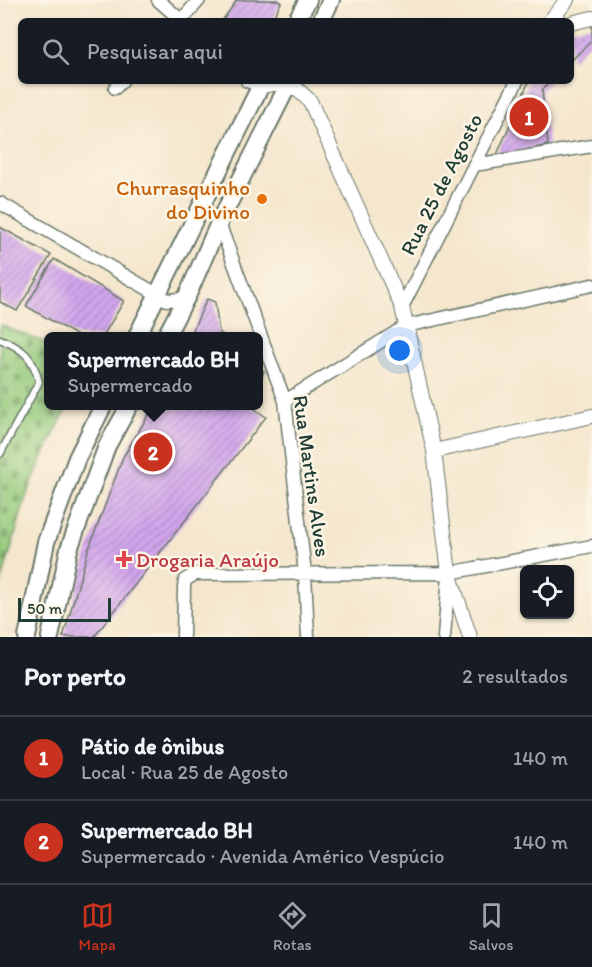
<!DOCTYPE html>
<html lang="pt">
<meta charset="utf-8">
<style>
:root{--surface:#171b24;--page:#242831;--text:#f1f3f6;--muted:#9ea1a6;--line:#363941;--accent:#c8321e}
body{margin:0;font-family:Itim,sans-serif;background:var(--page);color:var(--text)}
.controls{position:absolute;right:18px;bottom:18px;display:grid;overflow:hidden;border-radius:9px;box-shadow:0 2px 4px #0004}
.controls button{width:54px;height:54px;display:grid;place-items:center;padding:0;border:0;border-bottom:2px solid var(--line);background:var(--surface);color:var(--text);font:30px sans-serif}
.scale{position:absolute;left:18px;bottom:15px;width:93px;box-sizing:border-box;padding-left:6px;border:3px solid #1f3d34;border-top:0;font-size:16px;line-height:21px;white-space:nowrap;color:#1f3d34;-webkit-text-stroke:4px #fcf5e5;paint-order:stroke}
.you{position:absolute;left:400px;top:351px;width:21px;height:21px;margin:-15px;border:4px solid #fff;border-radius:50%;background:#1a73e8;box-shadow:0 0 0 9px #1a73e833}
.badge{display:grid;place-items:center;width:39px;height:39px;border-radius:50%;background:var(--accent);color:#fff;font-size:20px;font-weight:700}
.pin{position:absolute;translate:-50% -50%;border:3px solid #fff;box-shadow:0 2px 6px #0006}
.popup{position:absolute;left:44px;top:332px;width:219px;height:78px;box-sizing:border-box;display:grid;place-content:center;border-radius:9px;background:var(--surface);filter:drop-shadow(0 2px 4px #0005);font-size:20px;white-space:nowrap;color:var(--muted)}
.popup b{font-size:22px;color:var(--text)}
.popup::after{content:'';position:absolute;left:50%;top:100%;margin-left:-12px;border:12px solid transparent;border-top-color:var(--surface)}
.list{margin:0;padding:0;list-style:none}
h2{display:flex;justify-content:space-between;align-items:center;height:78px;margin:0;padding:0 24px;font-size:26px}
h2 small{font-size:20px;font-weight:400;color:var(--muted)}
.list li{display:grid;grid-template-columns:39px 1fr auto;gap:18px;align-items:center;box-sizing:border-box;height:84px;padding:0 24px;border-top:2px solid var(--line)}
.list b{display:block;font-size:22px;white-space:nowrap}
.list p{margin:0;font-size:20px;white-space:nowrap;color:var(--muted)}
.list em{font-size:20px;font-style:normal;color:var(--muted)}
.icon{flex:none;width:33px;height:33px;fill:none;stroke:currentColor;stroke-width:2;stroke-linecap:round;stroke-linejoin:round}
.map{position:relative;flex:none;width:592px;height:637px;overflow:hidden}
.search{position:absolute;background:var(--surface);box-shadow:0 2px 4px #0004;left:18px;right:18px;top:18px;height:66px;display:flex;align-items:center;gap:15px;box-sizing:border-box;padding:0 21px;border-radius:9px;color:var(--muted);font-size:22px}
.sheet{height:246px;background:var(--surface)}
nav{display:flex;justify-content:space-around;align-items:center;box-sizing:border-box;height:84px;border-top:2px solid var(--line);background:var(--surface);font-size:16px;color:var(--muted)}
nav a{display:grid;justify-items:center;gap:3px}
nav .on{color:var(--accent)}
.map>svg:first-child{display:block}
.cemetery{fill:url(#cemetery-stones);stroke:#5a8458;stroke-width:1.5}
.building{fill:url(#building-hatch)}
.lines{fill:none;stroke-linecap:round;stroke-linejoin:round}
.service-casing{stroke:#6a786a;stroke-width:9}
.minor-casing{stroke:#6a786a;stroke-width:15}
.tertiary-casing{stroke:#6a786a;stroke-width:16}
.secondary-casing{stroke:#6a786a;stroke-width:20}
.service{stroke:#fff;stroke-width:6}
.minor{stroke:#fff;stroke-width:12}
.tertiary{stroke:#fff;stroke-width:14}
.secondary{stroke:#fff;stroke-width:16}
.food-dot{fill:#e8710a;stroke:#fcf5e5;stroke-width:2}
.health-dot{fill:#e0444e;stroke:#fcf5e5;stroke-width:2}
.labels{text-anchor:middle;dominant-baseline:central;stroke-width:5;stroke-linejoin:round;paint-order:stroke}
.street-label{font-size:21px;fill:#1f3d34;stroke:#fcf5e5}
.food-label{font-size:21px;fill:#c56008;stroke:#fcf5e5;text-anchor:end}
.health-label{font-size:21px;fill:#be3a42;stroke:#fcf5e5;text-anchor:start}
</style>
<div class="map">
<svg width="592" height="637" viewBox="0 0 592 637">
<defs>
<pattern id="cemetery-stones" width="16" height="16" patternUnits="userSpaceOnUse" patternTransform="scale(1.5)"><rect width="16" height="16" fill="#95cb7d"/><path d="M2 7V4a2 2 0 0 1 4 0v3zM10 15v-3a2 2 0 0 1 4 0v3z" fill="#79a667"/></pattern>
<pattern id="building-hatch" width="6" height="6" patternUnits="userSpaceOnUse" patternTransform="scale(1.5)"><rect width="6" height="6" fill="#d2a5ed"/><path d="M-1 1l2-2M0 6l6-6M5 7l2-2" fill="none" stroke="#aa88c1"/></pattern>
</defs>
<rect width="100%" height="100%" fill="#fcf5e5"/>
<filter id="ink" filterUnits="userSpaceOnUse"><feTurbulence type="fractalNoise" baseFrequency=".0167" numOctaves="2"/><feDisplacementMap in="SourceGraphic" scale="12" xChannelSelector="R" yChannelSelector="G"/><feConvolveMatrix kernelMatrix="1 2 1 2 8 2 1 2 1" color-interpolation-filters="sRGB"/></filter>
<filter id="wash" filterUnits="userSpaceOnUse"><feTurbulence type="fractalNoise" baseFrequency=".008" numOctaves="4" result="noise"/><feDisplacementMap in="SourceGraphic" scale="24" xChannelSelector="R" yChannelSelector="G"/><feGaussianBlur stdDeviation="1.35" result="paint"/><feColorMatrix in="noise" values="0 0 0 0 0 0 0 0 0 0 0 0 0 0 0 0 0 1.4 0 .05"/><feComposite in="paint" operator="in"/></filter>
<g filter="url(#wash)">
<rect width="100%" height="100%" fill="#f5e7ce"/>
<path class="cemetery" d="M0,325L48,344V406H68L42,458L26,497L0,587Z"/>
<g id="blocks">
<path class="building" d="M237,0H278L281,3L271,21H222Z
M592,25V40L571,61V29Z
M529,81H551L542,90L548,145L496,157Z
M0,227L51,255L17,311L0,302Z
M54,259L124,301L103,336H78L26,306Z
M207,299L215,302L219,332L224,336H190Z
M258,368L264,371L258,388Z
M154,406H253L252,407L266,417L94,637H63L88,551L123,457Z"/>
</g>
</g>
<g filter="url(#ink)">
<use href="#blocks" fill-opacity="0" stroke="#6a786a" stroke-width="1.5"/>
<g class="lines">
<defs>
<path id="service" d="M0,339C24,349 33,357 39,382L0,454"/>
<path id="minor" d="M158,0L182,21
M181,21L199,0
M247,81L260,86
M115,88L122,81
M474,165L592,146
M0,203L167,300L181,299L188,294
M219,223L285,401L305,573L308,637
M402,307L517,81
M285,401L406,326L592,285
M183,637L184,587L185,580L195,574L449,573L592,546
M444,637L449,575"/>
<path id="tertiary" d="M550,21L567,0
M571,23L592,18
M289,82L310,101L402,307L434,451L449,573L470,637
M260,86L292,81
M434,451L592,416"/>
<path id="secondary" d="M296,21L308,0
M321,21L331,0
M137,336L263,81
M166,336L188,294L219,223L290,81
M27,637L46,542L77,458L103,406
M50,637L69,549L107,446L129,406"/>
</defs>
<use href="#service" class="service-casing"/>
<use href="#minor" class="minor-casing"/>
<use href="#tertiary" class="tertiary-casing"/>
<use href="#secondary" class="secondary-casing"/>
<use href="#service" class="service"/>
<use href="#minor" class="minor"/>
<use href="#tertiary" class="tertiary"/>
<use href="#secondary" class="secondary"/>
</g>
</g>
<circle class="food-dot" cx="262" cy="199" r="6"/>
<path class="health-dot" d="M121 550h6v6h6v6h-6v6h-6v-6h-6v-6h6z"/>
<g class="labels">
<g class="street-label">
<text transform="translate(441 184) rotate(-63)">Rua 25 de Agosto</text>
<text transform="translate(312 476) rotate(82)">Rua Martins Alves</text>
</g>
<g class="food-label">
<text x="250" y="187">Churrasquinho<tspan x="250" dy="24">do Divino</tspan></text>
</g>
<g class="health-label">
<text x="136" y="559">Drogaria Araújo</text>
</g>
</g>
</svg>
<div class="controls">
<button><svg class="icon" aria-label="locate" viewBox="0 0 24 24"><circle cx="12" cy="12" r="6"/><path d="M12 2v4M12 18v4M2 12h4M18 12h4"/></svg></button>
</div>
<div class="scale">50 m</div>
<div class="you"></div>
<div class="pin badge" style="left:529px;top:117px">1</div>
<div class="pin badge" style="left:153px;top:452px">2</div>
<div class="popup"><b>Supermercado BH</b>Supermercado</div>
<div class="search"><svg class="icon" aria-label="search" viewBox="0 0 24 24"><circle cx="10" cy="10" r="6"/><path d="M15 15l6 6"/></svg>Pesquisar aqui</div>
</div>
<section class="sheet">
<h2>Por perto<small>2 resultados</small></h2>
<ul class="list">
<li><span class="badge">1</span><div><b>Pátio de ônibus</b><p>Local · Rua 25 de Agosto</p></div><em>140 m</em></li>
<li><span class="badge">2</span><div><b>Supermercado BH</b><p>Supermercado · Avenida Américo Vespúcio</p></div><em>140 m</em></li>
</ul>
</section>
<nav>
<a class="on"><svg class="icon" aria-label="map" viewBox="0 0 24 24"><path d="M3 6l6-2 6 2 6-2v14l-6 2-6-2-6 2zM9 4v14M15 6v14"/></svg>Mapa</a>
<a><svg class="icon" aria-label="directions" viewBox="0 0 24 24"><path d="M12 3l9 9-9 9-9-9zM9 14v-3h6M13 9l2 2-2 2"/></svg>Rotas</a>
<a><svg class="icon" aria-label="saved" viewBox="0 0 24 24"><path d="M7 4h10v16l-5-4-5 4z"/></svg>Salvos</a>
</nav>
